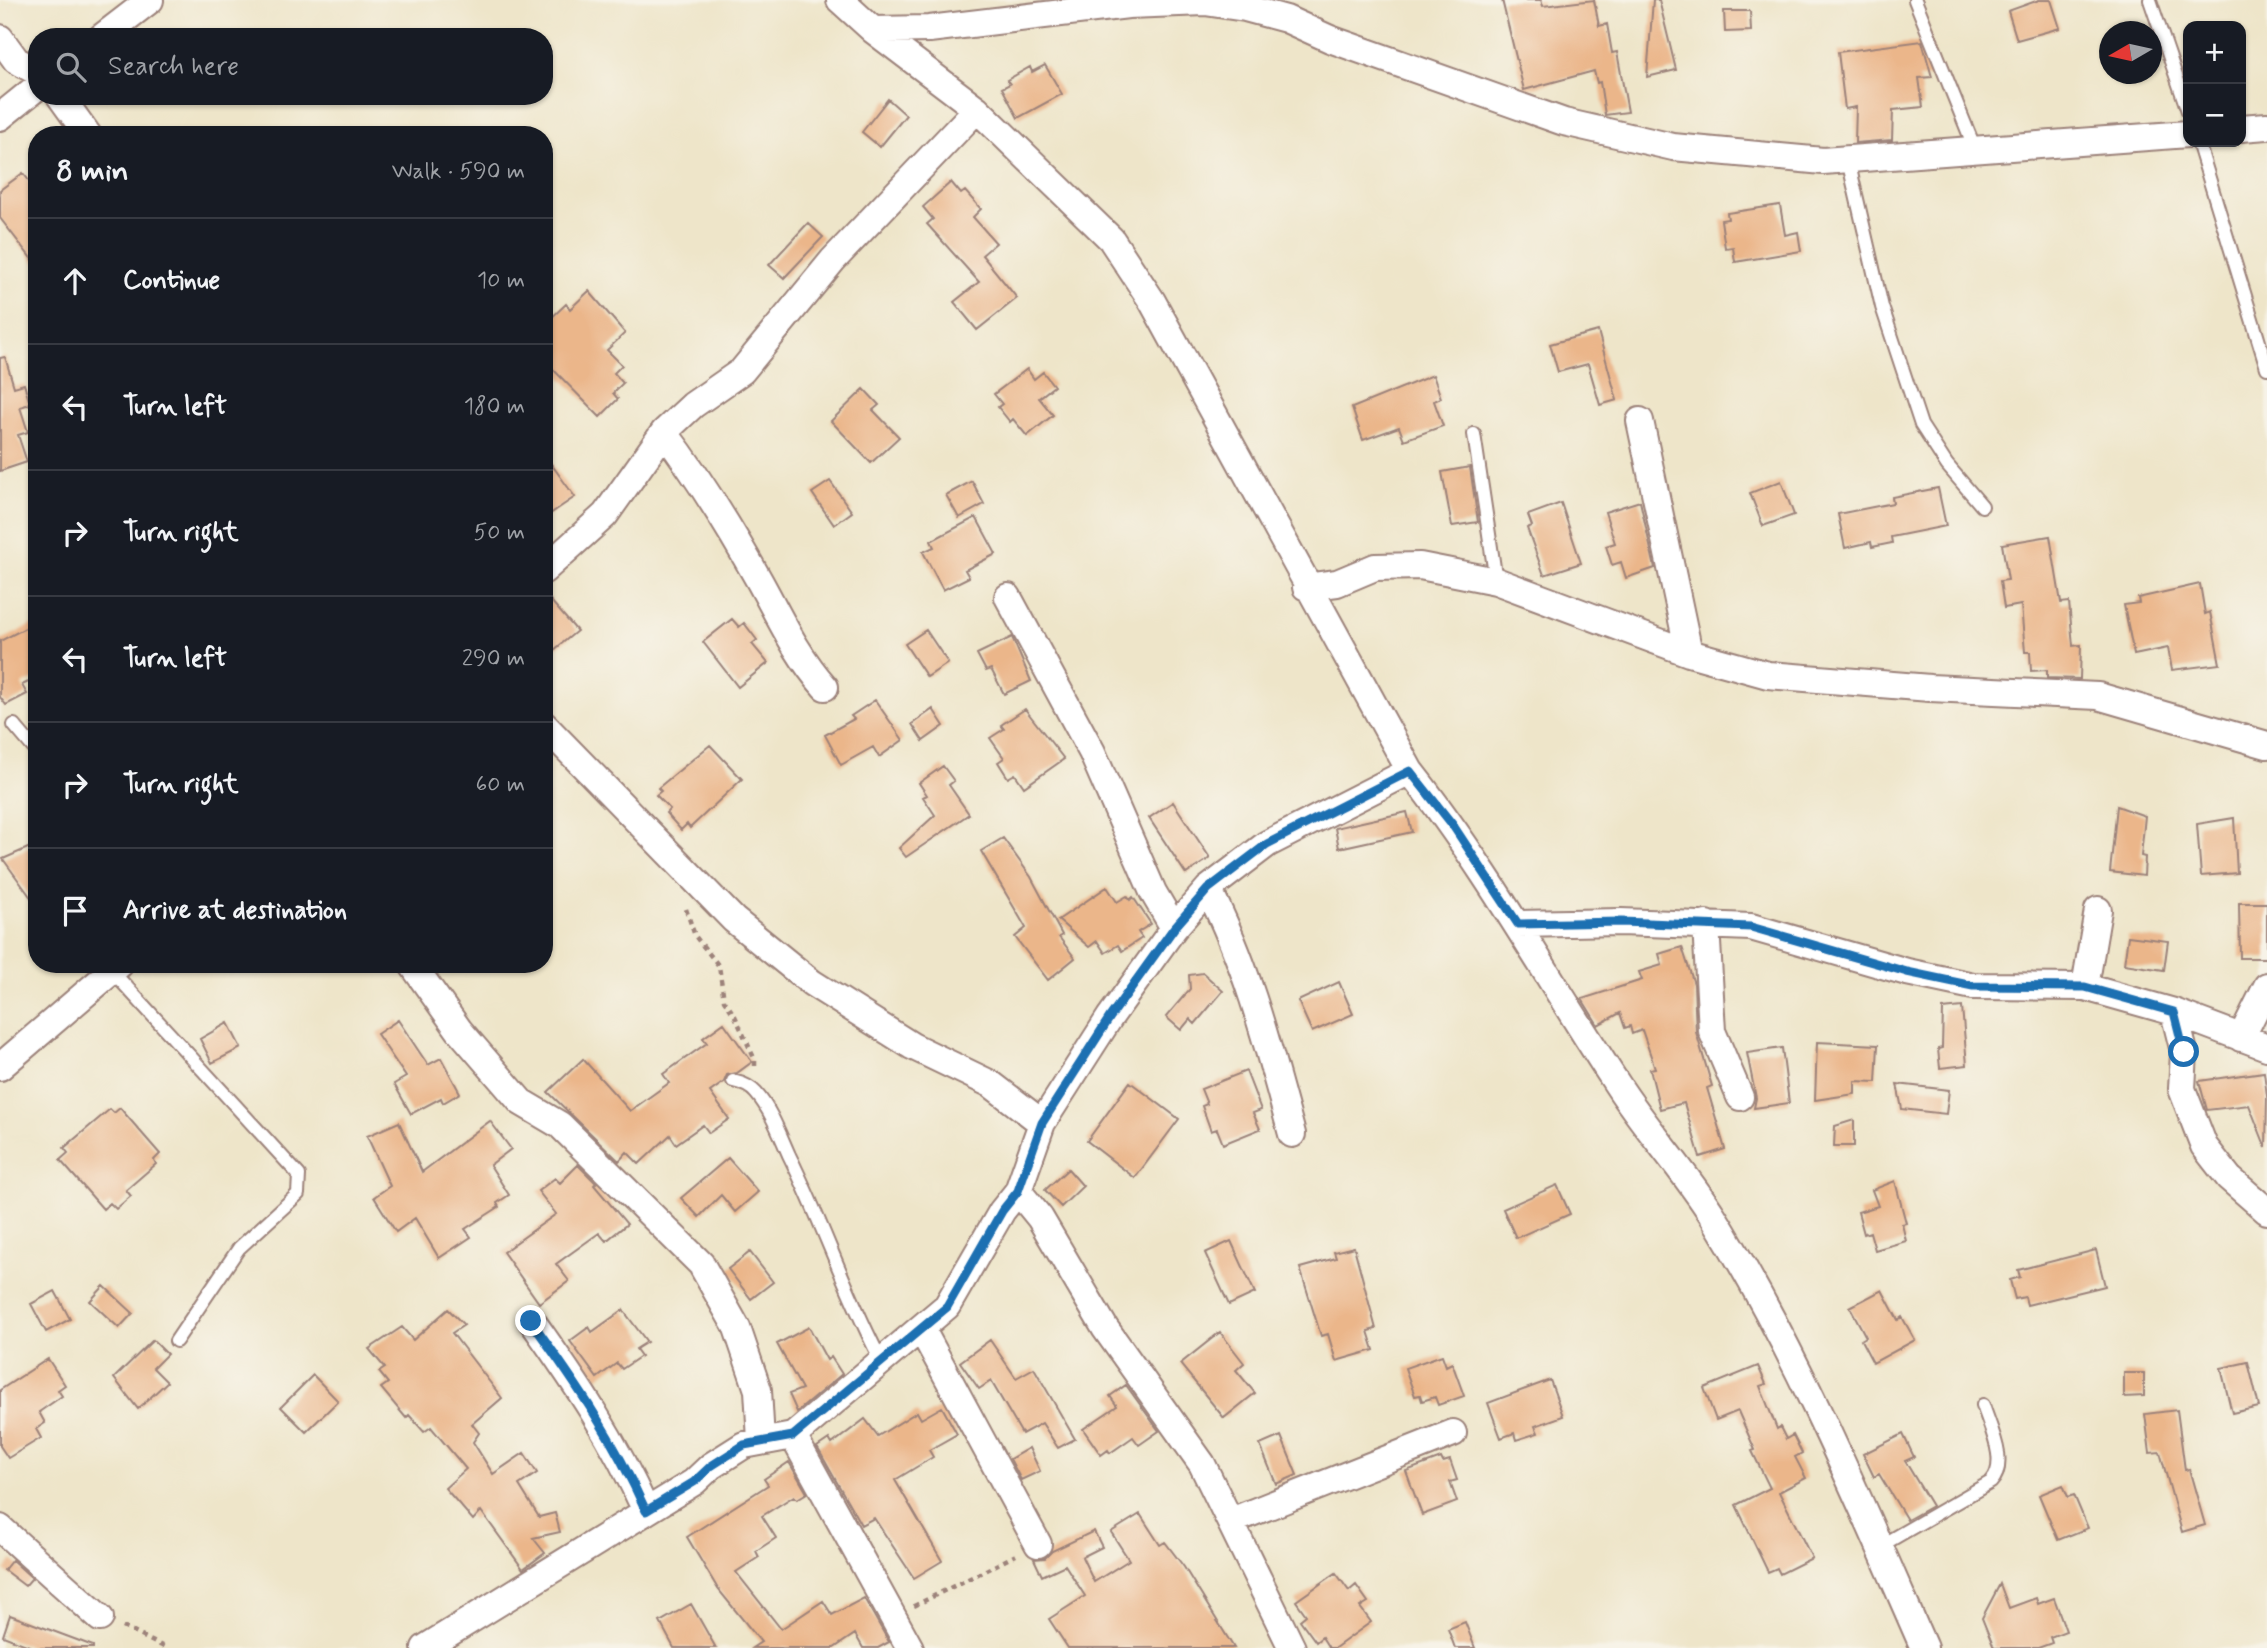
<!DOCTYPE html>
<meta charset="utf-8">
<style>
:root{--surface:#171b24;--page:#242831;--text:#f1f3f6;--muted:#9ea1a6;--line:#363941}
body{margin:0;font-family:Mynerve,sans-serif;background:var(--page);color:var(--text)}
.controls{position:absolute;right:21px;top:21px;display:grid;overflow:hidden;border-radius:14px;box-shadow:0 2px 5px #0004}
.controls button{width:63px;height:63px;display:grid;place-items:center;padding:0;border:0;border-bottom:2px solid var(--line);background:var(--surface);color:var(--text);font:35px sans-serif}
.compass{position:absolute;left:2099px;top:21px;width:63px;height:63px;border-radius:50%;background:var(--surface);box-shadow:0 2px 5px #0004;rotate:261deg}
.stop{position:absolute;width:21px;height:21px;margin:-16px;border:5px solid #1f6fb2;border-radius:50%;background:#fff}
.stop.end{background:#1f6fb2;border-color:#fff;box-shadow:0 2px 7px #0008}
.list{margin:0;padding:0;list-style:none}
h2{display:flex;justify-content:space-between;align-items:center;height:91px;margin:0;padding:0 28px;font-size:30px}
h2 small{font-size:23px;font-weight:400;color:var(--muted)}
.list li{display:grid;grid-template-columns:46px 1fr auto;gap:21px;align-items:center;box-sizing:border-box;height:126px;padding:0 28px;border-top:2px solid var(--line)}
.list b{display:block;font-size:26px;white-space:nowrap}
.list em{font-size:23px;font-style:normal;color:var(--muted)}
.icon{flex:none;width:38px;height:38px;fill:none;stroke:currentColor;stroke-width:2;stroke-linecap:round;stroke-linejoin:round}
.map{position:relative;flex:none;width:2267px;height:1648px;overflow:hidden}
.search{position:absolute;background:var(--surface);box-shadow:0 2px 5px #0004;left:28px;top:28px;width:525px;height:77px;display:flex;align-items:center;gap:18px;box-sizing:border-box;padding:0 24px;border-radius:28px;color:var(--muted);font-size:26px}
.panel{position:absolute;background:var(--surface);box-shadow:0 2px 5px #0004;left:28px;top:126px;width:525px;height:847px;border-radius:28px}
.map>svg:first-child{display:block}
.building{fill:#ebb68a}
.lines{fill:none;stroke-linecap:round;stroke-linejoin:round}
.service-casing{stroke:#9c827a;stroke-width:16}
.minor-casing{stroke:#9c827a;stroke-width:30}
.path{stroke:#9c827a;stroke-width:4.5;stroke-dasharray:5 5;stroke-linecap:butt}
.service{stroke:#fff;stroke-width:12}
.minor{stroke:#fff;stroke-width:26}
.route{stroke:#1f6fb2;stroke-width:9}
</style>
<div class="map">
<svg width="2267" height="1648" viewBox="0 0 2267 1648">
<rect width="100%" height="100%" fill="#f7f3e8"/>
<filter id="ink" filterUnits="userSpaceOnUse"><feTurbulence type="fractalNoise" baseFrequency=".0143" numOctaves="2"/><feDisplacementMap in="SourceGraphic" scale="14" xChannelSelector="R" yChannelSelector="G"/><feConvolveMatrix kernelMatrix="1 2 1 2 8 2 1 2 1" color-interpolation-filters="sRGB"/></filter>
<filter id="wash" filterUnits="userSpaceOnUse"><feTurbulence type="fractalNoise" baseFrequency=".00686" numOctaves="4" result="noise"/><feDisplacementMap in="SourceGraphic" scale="28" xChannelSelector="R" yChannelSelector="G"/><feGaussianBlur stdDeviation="1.57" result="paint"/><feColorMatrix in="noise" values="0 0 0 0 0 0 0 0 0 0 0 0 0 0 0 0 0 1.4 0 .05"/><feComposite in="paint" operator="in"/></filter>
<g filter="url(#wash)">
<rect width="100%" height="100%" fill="#eee5c9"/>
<g id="blocks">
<path class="building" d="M1502,0H1541L1543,6L1594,0L1599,26L1607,24L1612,53L1617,52L1628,112L1605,115L1600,82L1597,83L1594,71L1524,90Z
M1653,0H1659L1676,70L1647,77Z
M2039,0H2051L2060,28L2017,40L2008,11Z
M1724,11H1750L1751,31L1725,32Z
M1922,41L1932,77L1919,78L1923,107L1893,110L1892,140L1855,143L1856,107L1845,109L1838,52Z
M1045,65L1062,94L1018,118L1002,88L1010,84L1007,80L1030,67L1032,72Z
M888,99L906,115L880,147L862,132Z
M23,173L37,191V266L0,218V190Z
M951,182L961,194L965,191L981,209L973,217L996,243L982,255L1017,298L977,330L954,302L979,282L927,224L933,219L923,207Z
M1780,205L1785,235L1798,232L1801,251L1735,262L1733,247L1725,248L1721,220L1728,219L1727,213Z
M808,223L823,237L784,278L769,265Z
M589,291L625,333L607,350L622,365L614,373L623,383L613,393L618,399L600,417L544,360V325L566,304L570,309Z
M1598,331L1617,400L1600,405L1588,364L1558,372L1550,344Z
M5,357L14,387L24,384L30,404L20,407L28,432L18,435L27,462L0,471V358Z
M1027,369L1034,379L1043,372L1054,386L1039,398L1053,415L1027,436L1013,419L1010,422L998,407L1002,404L994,394Z
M1433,375L1441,398L1434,401L1443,426L1404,440L1399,427L1363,440L1352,408Z
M864,389L879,405L873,410L899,437L871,463L831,421Z
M544,454L575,497L544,518Z
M1470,467L1478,522L1452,526L1442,472Z
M830,481L852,512L834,525L812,493Z
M972,481L984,504L959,518L946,495Z
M1781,481L1794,515L1763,526L1750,493Z
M1938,488L1946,526L1891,537L1892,543L1872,547L1871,542L1845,548L1838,514L1893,503L1892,497Z
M1640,501L1655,568L1626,578L1621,562L1612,565L1606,546L1615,543L1605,512Z
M1561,503L1581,563L1544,575L1527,528L1532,526L1528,515Z
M976,517L996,554L965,570L969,577L943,590L923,552L934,547L931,541Z
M2050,536L2061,603L2069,602L2073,646L2081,645L2080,679L2047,678V670L2031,671L2030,652H2025L2021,605L2004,608L2000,581L2008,580L2002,544Z
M2200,584L2205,614L2210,612L2220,664L2172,670L2168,648L2134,655L2124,605L2139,603L2138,598Z
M544,593L577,631L554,650L544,638Z
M732,619L739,627L744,623L757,640L752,644L768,663L738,687L703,642Z
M37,622V678L22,685L27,694L6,705L0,697V641Z
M926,630L948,663L927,677L905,644Z
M1012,637L1031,681L1004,694L991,669L986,671L977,654Z
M875,700L903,740L879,757L873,747L841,765L825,735L854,719L851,716Z
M933,709L944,726L923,741L912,724Z
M1025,709L1064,759L1024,787L1015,774L1008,778L998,762L1004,758L990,738L1004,729L1001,725Z
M710,745L742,779L690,828L687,824L681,830L666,813L670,809L656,795L661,791L658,788Z
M943,766L954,781L949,785L969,814L906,857L899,848L935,815L923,797L927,795L919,783Z
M1173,802L1210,858L1186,874L1149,818Z
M2117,806L2145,816L2141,856L2145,857L2144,876L2110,872Z
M1407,812L1412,832L1339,848L1335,828Z
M2234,818L2237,873L2201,876L2197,824Z
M1003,838L1031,877L1062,935L1059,937L1075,958L1048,980L1015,937L1026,928L981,851Z
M37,844V906L3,859Z
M1107,887L1117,902L1127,896L1130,900L1133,897L1151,924L1138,932L1142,938L1122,951L1118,945L1105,953L1097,941L1089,947L1058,920Z
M2239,903H2267V958H2240Z
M2128,936L2168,941L2164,970L2124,964Z
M1682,947L1694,984L1696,1032L1712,1086L1707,1088L1725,1149L1700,1157L1684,1103L1660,1109L1650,1069L1655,1068L1642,1030L1632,1034L1630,1026L1625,1028L1620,1013L1598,1025L1582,999L1642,980L1639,972L1662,965L1659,954Z
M1203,973L1223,991L1195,1024L1190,1019L1181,1030L1166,1017L1190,989L1189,975Z
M1339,982L1353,1014L1312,1032L1298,1001Z
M1962,1007L1967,1065L1940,1068L1938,1049L1942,1048L1943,1009Z
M398,1020L428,1065L441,1058L460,1093L443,1103L441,1098L411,1114L394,1084L406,1077L377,1034Z
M228,1023L241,1048L212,1063L200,1039Z
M724,1023L752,1062L737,1073L727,1075L724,1082L710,1092L729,1119L709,1133L703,1125L676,1144L670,1135L639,1164L627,1152L619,1161L548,1092L583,1059L630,1111L669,1083L663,1074L707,1043L703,1038Z
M1817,1042L1878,1045L1876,1082L1855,1081V1094L1815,1100Z
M1782,1048L1789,1103L1754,1108L1756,1098L1747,1053Z
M1246,1071L1261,1110L1253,1113L1260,1129L1223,1144L1217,1129L1211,1131L1202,1106L1207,1104L1201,1089Z
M2264,1072L2267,1096L2266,1148L2249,1105L2207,1110L2199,1081Z
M1130,1082L1179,1119L1135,1178L1087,1141Z
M1897,1084L1949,1090L1946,1114L1902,1109Z
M120,1108L160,1154L154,1160L156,1164L126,1190L131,1196L116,1209L110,1203L103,1209L60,1160L68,1153L64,1148L110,1109L114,1113Z
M1854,1120V1146H1834L1835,1126Z
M490,1121L511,1149L490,1165L509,1195L497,1203L499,1207L465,1229L471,1237L439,1258L415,1218L396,1232L374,1197L390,1186L367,1136L399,1122L422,1172Z
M728,1158L758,1192L735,1212L721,1195L699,1217L681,1198Z
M578,1165L596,1183L594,1185L627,1224L606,1241L599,1233L556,1264L569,1281L539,1303L503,1252L556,1214L538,1191L555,1178L560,1183Z
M1068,1169L1083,1186L1061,1207L1045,1190Z
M1895,1181L1906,1223L1902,1224L1906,1241L1875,1250L1870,1232L1864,1234L1858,1212L1878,1206L1872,1190Z
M1557,1185L1570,1214L1516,1238L1503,1209Z
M1231,1241L1255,1293L1229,1305L1205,1253Z
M1354,1247L1376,1329L1368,1331L1374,1350L1336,1361L1328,1334L1321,1336L1300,1268L1336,1258L1334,1252Z
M2096,1250L2105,1286L2027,1305L2025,1297L2015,1299L2010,1280L2020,1277L2018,1270Z
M750,1252L773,1282L751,1299L728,1269Z
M104,1286L133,1313L119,1328L90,1301Z
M1882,1290L1898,1320L1902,1317L1915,1340L1873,1363L1861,1340L1866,1337L1850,1307Z
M55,1291L70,1319L46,1332L31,1304Z
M448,1309L464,1325L452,1333L502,1398L472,1424L479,1433L473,1442L493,1474L524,1453L537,1473L519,1485L539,1517L555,1513L560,1532L533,1538L545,1553L523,1569L481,1511L473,1520L445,1488L466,1469L431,1427L424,1432L409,1415L406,1418L381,1388L388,1383L379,1372L385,1368L369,1349L402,1327L413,1340Z
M623,1310L647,1342L636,1349L641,1356L622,1369L617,1363L597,1378L570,1341L589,1327L592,1332Z
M809,1327L827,1360L831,1357L842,1374L797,1412L789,1394L802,1389L777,1344Z
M1220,1332L1244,1363L1236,1370L1255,1393L1224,1418L1180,1364Z
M153,1340L167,1354L153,1368L167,1382L138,1409L114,1378Z
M990,1340L1016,1378L1034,1368L1075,1439L1058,1448L1042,1423L1022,1434L991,1381L979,1389L960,1362Z
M1442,1355L1446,1366L1452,1363L1464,1396L1438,1405L1435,1397L1422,1401L1420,1395L1415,1396L1405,1368Z
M48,1359L65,1385L58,1390L62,1396L39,1412L45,1423L36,1429L41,1438L8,1458L0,1446V1390Z
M2248,1362L2259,1407L2232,1413L2221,1368Z
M1758,1366L1766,1384L1760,1386L1777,1429L1780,1427L1786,1439L1793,1435L1802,1453L1795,1457L1806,1478L1779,1492L1812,1558L1780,1574L1777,1568L1768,1572L1736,1505L1770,1488L1752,1451L1755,1450L1738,1411L1716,1420L1704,1388Z
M2124,1373H2144V1396L2124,1397Z
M313,1375L338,1401L306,1432L281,1407Z
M1550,1380L1563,1416L1535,1426L1538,1433L1516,1440L1514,1433L1501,1438L1488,1403Z
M1126,1385L1159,1431L1139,1445L1133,1437L1110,1453L1108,1450L1101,1455L1083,1429L1117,1406L1110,1396Z
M942,1407L957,1434L929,1450L933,1457L895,1480L942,1561L914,1578L874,1518L861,1525L817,1447L829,1439L832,1444L865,1419L878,1436L917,1412L921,1419Z
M2177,1410L2185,1470L2189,1469L2205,1525L2182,1532L2160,1452L2150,1453L2145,1414Z
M1903,1434L1914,1457L1905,1461L1932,1506L1907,1520L1879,1474L1874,1477L1863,1454Z
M1281,1436L1297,1475L1276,1484L1260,1445Z
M1029,1448L1040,1471L1021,1480L1010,1459Z
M1441,1458L1443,1462L1450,1460L1457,1480L1450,1482L1457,1502L1422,1515L1406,1471Z
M789,1462L807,1493L797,1499L794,1496L762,1516L776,1538L756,1551L759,1557L736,1572L781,1629L823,1601L832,1615L864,1598L889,1642L878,1648H863L855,1634L834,1648H752L761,1642L718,1589L687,1537L768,1485L764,1479Z
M2063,1485L2068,1497L2074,1495L2088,1528L2058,1540L2039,1495Z
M1140,1514L1160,1545L1165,1542L1184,1567L1234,1648H1068L1049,1619L1085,1596L1065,1565L1042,1576L1034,1559L1045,1558L1052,1551L1094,1531L1102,1547L1082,1557L1094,1582L1129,1560L1111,1532Z
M12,1560L32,1578L25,1586L4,1570Z
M1336,1573L1349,1591L1356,1585L1368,1602L1360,1607L1371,1622L1335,1648H1329L1322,1637L1316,1642L1300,1620L1306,1615L1296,1601Z
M2000,1584L2009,1608L2036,1598L2038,1604L2054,1598L2066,1631L2050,1637L2052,1643L2038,1648H1994L1982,1618Z
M691,1604L716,1648H674L660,1622Z
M10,1615L93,1646V1648H34L3,1636Z
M1465,1622L1475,1648H1455L1448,1629Z"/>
</g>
</g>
<g filter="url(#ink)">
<use href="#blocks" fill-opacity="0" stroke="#9c827a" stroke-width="2"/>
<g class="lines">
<defs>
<path id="service" d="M1915,0L1975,149
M2150,0L2188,111
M2198,142L2267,368
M1848,160L1882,307L1921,425L1947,465L1982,506
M1474,434L1496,581
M14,725L37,752
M112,971L299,1175L298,1194L239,1248L176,1341
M733,1081C742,1083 750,1086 756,1093C771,1110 780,1135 789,1155C823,1223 846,1295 882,1362
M1880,1546L1991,1482C2009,1463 1990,1428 1983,1405"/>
<path id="minor" d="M873,30L929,29L1128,5L1205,2L1245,8L1286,19L1330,39L1564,122L1673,147L1823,161L2188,134
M102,37L150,0
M0,38L16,60L37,72
M60,96L88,135
M0,117L37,87
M2241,128L2267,126
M1640,421L1689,653
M664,432C700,479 731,530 760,582C781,620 796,654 825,687
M544,570L605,515L664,432L693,405L742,371L833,260L977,109
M1306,587L1337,583L1375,567L1420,566L1496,581L1689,653L1768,675L1930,688L2098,696L2267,745
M1008,597L1092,752L1153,892L1174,928
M544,725L734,920L812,983L912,1046L991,1084L1042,1123
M1410,771C1488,870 1548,979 1617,1084C1646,1129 1684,1170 1713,1216C1797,1352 1860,1502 1924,1648
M1208,889C1248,966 1269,1050 1292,1134
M1518,924L1621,922L1751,927L1907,972L1973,986L2085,987L2174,1012L2267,1047
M1706,924L1712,1031L1740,1097
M412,964L459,1030L521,1102L560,1125L701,1264L737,1328L758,1390L761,1440
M2085,987L2098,910
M2174,1012L2184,1052L2182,1089L2204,1146L2229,1178L2267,1211
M2241,1038L2267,986
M0,1067L120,964
M1018,1191L1040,1218L1105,1328L1202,1464L1292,1648
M532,1321C578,1386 613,1438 646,1511
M922,1330L1038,1544
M793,1436L910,1648
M1231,1521L1453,1433
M0,1528L100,1618
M425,1648L694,1482L711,1466L744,1445L793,1436L947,1306L1002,1211L1018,1191L1042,1123L1110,1017L1174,928L1208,889L1267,844L1410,771L1152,301L1111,239L977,109L873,30L840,0"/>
</defs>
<use href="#service" class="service-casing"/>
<use href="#minor" class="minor-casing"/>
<path class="path" d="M686,909L695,936L719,966L724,1000L735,1016L755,1060V1071
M914,1606L1016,1555
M123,1627L166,1648"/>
<use href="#service" class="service"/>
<use href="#minor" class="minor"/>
</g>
</g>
<g class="lines" filter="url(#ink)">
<path class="route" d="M531,1321C578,1386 613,1438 646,1511L694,1482L711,1466L744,1445L793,1436L947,1307L1002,1211L1018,1191L1042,1123L1110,1017L1174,928L1208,889L1267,844L1410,771L1452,824L1518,924L1621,922L1751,927L1907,972L1973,986L2085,987L2174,1012L2184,1052"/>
</g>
</svg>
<div class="controls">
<button>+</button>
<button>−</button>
</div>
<svg class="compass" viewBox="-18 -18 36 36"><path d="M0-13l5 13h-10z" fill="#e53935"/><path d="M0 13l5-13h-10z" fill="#9ea1a6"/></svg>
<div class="stop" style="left:2184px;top:1052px"></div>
<div class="stop end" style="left:531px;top:1321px"></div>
<div class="search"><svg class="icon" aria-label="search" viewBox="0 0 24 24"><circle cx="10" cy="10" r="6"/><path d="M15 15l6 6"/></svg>Search here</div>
<section class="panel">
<h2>8 min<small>Walk · 590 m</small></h2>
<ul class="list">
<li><svg class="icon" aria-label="ahead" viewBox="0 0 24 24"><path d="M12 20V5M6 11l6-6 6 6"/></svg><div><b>Continue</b></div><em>10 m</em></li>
<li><svg class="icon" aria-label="left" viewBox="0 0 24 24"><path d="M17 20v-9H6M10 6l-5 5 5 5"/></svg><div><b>Turn left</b></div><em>180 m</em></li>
<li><svg class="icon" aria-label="right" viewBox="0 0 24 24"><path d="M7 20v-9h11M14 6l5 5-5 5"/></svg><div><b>Turn right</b></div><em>50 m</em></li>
<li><svg class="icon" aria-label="left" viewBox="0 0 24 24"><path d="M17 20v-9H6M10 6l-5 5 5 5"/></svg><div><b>Turn left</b></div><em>290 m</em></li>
<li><svg class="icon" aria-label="right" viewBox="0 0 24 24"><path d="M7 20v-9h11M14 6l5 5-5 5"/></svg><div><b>Turn right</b></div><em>60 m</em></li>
<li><svg class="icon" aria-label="arrive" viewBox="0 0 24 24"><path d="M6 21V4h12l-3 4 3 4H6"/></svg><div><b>Arrive at destination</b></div></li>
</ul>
</section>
</div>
